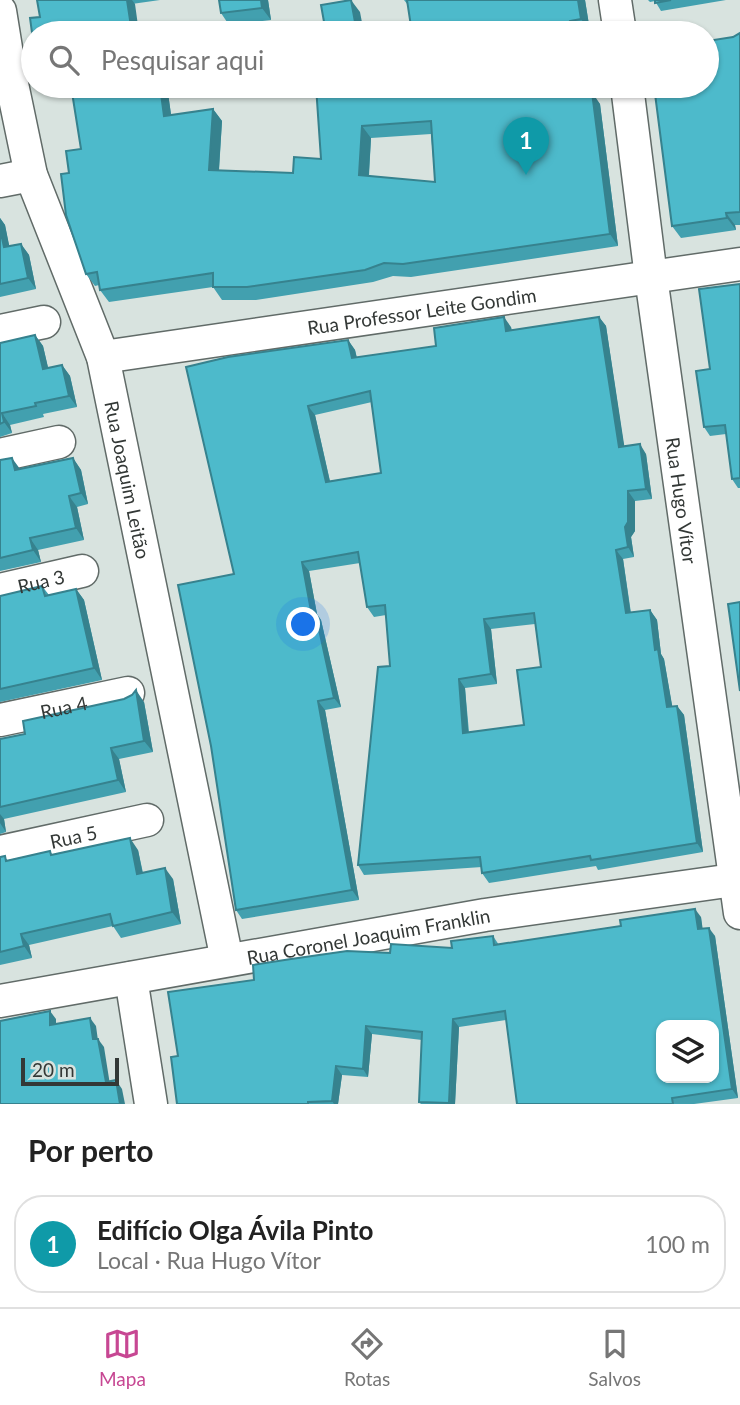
<!DOCTYPE html>
<html lang="pt">
<meta charset="utf-8">
<style>
:root{--surface:#fff;--page:#f2f2f2;--text:#222;--muted:#767676;--line:#e0e0e0;--accent:#c74793}
body{margin:0;font-family:Lato,sans-serif;background:var(--page);color:var(--text)}
.controls{position:absolute;right:21px;bottom:21px;display:grid;overflow:hidden;border-radius:14px;box-shadow:0 2px 5px #0004}
.controls button{width:63px;height:63px;display:grid;place-items:center;padding:0;border:0;border-bottom:2px solid var(--line);background:var(--surface);color:var(--text);font:35px sans-serif}
.scale{position:absolute;left:21px;bottom:18px;width:98px;box-sizing:border-box;padding-left:7px;border:4px solid #333836;border-top:0;font-size:19px;line-height:24px;white-space:nowrap;color:#333836;-webkit-text-stroke:5px #d8e3df;paint-order:stroke}
.you{position:absolute;left:304px;top:625px;width:24px;height:24px;margin:-18px;border:5px solid #fff;border-radius:50%;background:#1a73e8;box-shadow:0 0 0 10px #1a73e833}
.badge{display:grid;place-items:center;width:46px;height:46px;border-radius:50%;background:var(--accent);color:#fff;font-size:23px;font-weight:700}
.pin{position:absolute;translate:-50% -58px;filter:drop-shadow(0 2px 4px #0008)}
.pin::after{content:'';position:absolute;top:37px;width:24px;height:21px;background:inherit;clip-path:polygon(0 0,100% 0,50% 100%)}
.list{margin:0;padding:0;list-style:none}
h2{display:flex;justify-content:space-between;align-items:center;height:91px;margin:0;padding:0 28px;font-size:30px}
h2 small{font-size:23px;font-weight:400;color:var(--muted)}
.list li{display:grid;grid-template-columns:46px 1fr auto;gap:21px;align-items:center;box-sizing:border-box;height:98px;margin:0 14px 14px;padding:0 14px;border:2px solid var(--line);border-radius:28px}
.list b{display:block;font-size:26px;white-space:nowrap}
.list p{margin:0;font-size:23px;white-space:nowrap;color:var(--muted)}
.list em{font-size:23px;font-style:normal;color:var(--muted)}
.icon{flex:none;width:38px;height:38px;fill:none;stroke:currentColor;stroke-width:2;stroke-linecap:round;stroke-linejoin:round}
.map{position:relative;flex:none;width:740px;height:1104px;overflow:hidden}
.search{position:absolute;background:var(--surface);box-shadow:0 2px 5px #0004;left:21px;right:21px;top:21px;height:77px;display:flex;align-items:center;gap:18px;box-sizing:border-box;padding:0 24px;border-radius:38px;color:var(--muted);font-size:26px}
.sheet{height:203px;background:var(--surface)}
nav{display:flex;justify-content:space-around;align-items:center;box-sizing:border-box;height:98px;border-top:2px solid var(--line);background:var(--surface);font-size:19px;color:var(--muted)}
nav a{display:grid;justify-items:center;gap:4px}
nav .on{color:var(--accent)}
.map>svg:first-child{display:block}
.lines{fill:none;stroke-linecap:round;stroke-linejoin:round}
.minor-casing{stroke:#616b68;stroke-width:35}
.minor{stroke:#fff;stroke-width:32}
.wall{fill:#42a0af;fill-rule:evenodd}
.shaded-wall{fill:#36828e}
.building{fill:#4dbacb;stroke:#36828e;stroke-width:2;fill-rule:evenodd}
.labels{text-anchor:middle;dominant-baseline:central;stroke-width:6;stroke-linejoin:round;paint-order:stroke}
.street-label{font-size:19px;fill:#333836;stroke:#d8e3df}
</style>
<div class="map">
<svg width="740" height="1104" viewBox="0 0 740 1104">
<rect width="100%" height="100%" fill="#d8e3df"/>
<g class="lines">
<defs>
<g id="minor">
<path d="M615,0L620,33"/>
<path id="s1" d="M0,11L11,79L31,175L103,357L227,960"/>
<path id="s2" d="M627,86L651,277L740,913"/>
<path d="M0,181L31,175"/>
<path d="M0,331L44,322"/>
<path id="s3" d="M103,357L740,264"/>
<path d="M0,455L59,442"/>
<path id="s4" d="M0,590L82,571"/>
<path id="s5" d="M0,720L128,693"/>
<path id="s6" d="M0,852L147,820"/>
<path d="M131,978L151,1104"/>
<path id="s7" d="M0,1001L485,915L740,879"/>
</g>
</defs>
<use href="#minor" class="minor-casing"/>
<use href="#minor" class="minor"/>
</g>
<path class="wall" d="M37,0H160L40,17Z
M268,0L271,20L229,25L221,13Z
M404,0H585L590,31L579,33L408,5Z
M648,0H726L661,11L655,1L650,2Z
M740,33V225H735L736,230L681,238L672,226L733,37Z
M43,86H167L171,115L213,109L222,121L219,171L293,173L321,159L316,86L588,92L600,104L618,246L411,277L393,276L373,282L256,300H222L213,287L109,302L100,290L99,285L95,286L86,274L69,173L81,149L72,91L49,94ZM431,134L435,182L369,176L371,138Z
M0,218L5,225L9,246L21,244L29,255L36,289L0,297Z
M740,284V488H738L732,479L726,434L710,436L704,427L710,369Z
M599,317L606,326L624,447L646,454L652,499L635,501V531L631,537L634,557L623,559L631,613L650,610L657,620L661,654L664,659L672,706H677L684,715L703,852L598,870L596,866L489,883L482,873V867L364,875L358,865L390,666L386,615L374,617L367,607L360,563L309,571L317,614L321,620L341,707L325,710L359,900L242,919L236,910L234,574L186,367L348,340L355,350L357,358L436,346L511,327L512,331ZM372,402L381,473L330,481L315,415ZM535,624L541,667L524,725L469,732L465,688L497,684L491,629Z
M35,335L43,346L48,368L62,365L70,376L77,407L43,414L44,417L10,425L12,433L0,437V343Z
M73,458L81,470L88,504L77,507L84,540L38,550L41,562L0,571V460L20,469Z
M42,586L49,595L76,589L84,600L102,680L0,702V596Z
M144,702L153,752L119,759L126,792L4,819L6,832L0,834V739L25,734Z
M138,850L143,873L173,879L181,924L121,938L113,926L29,945L32,958L0,965V857L8,860L50,851L52,855Z
M701,917L702,929L715,936L738,1098L694,1104H517L506,1020L459,1027L455,1104H421L419,1102L422,1040L372,1034L368,1077L342,1075L338,1104H177L178,1056L254,980L390,953L452,948L493,936L499,945Z"/>
<path class="shaded-wall" d="M127,0H132L135,4L139,33H132Z
M261,0H268L271,20L262,8Z
M351,0L360,12L364,33H357Z
M578,0H585L590,31L581,19Z
M570,21L579,33H572Z
M160,86H167L173,128L164,116Z
M580,86H587L590,106L582,93Z
M592,92L600,104L618,246L610,234Z
M213,109L222,121L218,183L209,170Z
M362,126L371,138L368,187L359,175Z
M726,213L735,225L736,230L727,218Z
M0,218L5,225L12,259L4,247L0,229Z
M21,244L29,255L36,289L28,278Z
M504,317L511,327L513,341L506,331Z
M599,317L606,326L626,457L619,447Z
M35,335L43,346L51,380L43,369Z
M348,340L355,350L359,368L352,358Z
M62,365L70,376L77,407L69,396Z
M308,406L315,415L332,491L326,482Z
M2,413L10,425L12,433L4,422Z
M640,444L646,454L652,499L646,489Z
M12,458L20,469L15,470Z
M73,458L81,470L88,504L81,493Z
M628,491L635,501V531L631,537L634,557L628,547L625,527Z
M69,496L77,507L84,540L76,528Z
M30,538L38,550L41,562L33,550Z
M616,550L623,559L632,623L626,613Z
M302,562L309,571L317,614L321,620L341,707L334,698L311,611Z
M76,589L84,600L102,680L94,668Z
M650,610L657,620L661,654L664,659L674,716L667,707L655,650Z
M484,619L491,629L497,684L491,674Z
M459,679L465,688L469,742L463,733Z
M136,690L144,702L153,752L144,741Z
M318,701L325,710L359,900L352,890Z
M677,706L684,715L703,852L697,843Z
M111,748L119,759L126,792L118,780Z
M0,814L4,819L6,832L0,823Z
M130,838L138,850L145,885L137,874Z
M165,868L173,879L181,924L172,912Z
M695,909L701,917L704,938L698,929Z
M709,928L715,936L738,1098L732,1089Z
M21,934L29,945L32,958L24,946Z
M50,1011L56,1019V1033L50,1025Z
M90,1018L96,1026L99,1048L93,1039Z
M453,1019L459,1027L455,1104H450Z
M366,1026L372,1034L368,1077L363,1069Z
M98,1039L104,1047L111,1091L106,1082Z
M336,1066L342,1075L338,1104H334L332,1101Z
M116,1080L122,1089L125,1104H120Z"/>
<path class="building" d="M37,0H127L132,33H33V40L30,18L40,17Z
M219,0H261L262,8L221,13Z
M351,0L357,33H326L321,5Z
M407,0H578L581,19L570,21L572,33H412Z
M655,0H671L655,3Z
M740,33V212L726,213L727,218L672,226L654,86H707V41L733,37Z
M71,86H160L164,116L213,109L209,170L293,173L294,157L321,159L316,86H580L582,93L592,92L610,234L403,264L384,263L365,270L247,287H213V273L100,290L97,272L86,274L66,215L61,174L69,173L66,151L81,149ZM431,121L435,182L359,175L362,126Z
M0,229L4,247L21,244L28,278L0,284Z
M740,284V478L732,479L725,425L704,427L696,371L710,369L699,289Z
M504,317L506,331L599,317L619,447L640,444L646,489L628,491V522L625,527L628,547L616,550L626,613L650,610L655,650L658,649L667,707L677,706L697,843L591,860L590,856L482,873L480,857L358,865L378,667L390,666L385,605L367,607L358,552L302,562L311,611H315L334,698L318,701L352,890L236,910L211,746L178,585L234,574L186,367L228,357L348,340L352,358L436,346L434,328ZM370,391L381,473L326,482L308,406ZM534,613L541,667L517,670L524,725L463,733L459,679L491,674L484,619Z
M35,335L43,369L62,365L69,396L35,403L36,406L2,413L4,422L0,424V343Z
M12,458L15,470L73,458L81,493L69,496L76,528L30,538L33,550L0,558V460Z
M42,586L45,596L76,589L94,668L0,689V596Z
M740,602V691L728,604Z
M136,690L144,741L111,748L118,780L0,807V739L25,734L23,721L124,699L132,695Z
M130,838L137,874L165,868L172,912L113,926L110,914L21,934L24,946L0,952V857L5,856L6,861L50,851L51,855Z
M695,909L698,929L709,928L732,1089L672,1098L673,1104H517L505,1011L453,1019L449,1103L419,1102L422,1032L366,1026L363,1069L336,1066L332,1101L308,1102V1104H177L171,1057L178,1056L168,992L254,980L253,965L291,959L347,951L390,953L391,944L452,948L451,941L493,936L494,945L621,926L620,920ZM661,1025H714V1078H661Z
M50,1011V1025L90,1018L93,1039H98L106,1082L116,1080L120,1104H0V1021Z"/>
<g class="labels">
<g class="street-label">
<text stroke="none"><textPath href="#s3" startOffset="322">Rua Professor Leite Gondim</textPath></text>
<text stroke="none"><textPath href="#s1" startOffset="488">Rua Joaquim Leitão</textPath></text>
<text stroke="none"><textPath href="#s2" startOffset="418">Rua Hugo Vítor</textPath></text>
<text stroke="none"><textPath href="#s4" startOffset="42">Rua 3</textPath></text>
<text stroke="none"><textPath href="#s5" startOffset="65">Rua 4</textPath></text>
<text stroke="none"><textPath href="#s6" startOffset="75">Rua 5</textPath></text>
<text stroke="none"><textPath href="#s7" startOffset="374">Rua Coronel Joaquim Franklin</textPath></text>
</g>
</g>
</svg>
<div class="controls">
<button><svg class="icon" aria-label="layers" viewBox="0 0 24 24"><path d="M12 4l9 5-9 5-9-5zM3 14l9 5 9-5"/></svg></button>
</div>
<div class="scale">20 m</div>
<div class="you"></div>
<div class="pin badge" style="left:526px;top:175px;background:#0f9aa8">1</div>
<div class="search"><svg class="icon" aria-label="search" viewBox="0 0 24 24"><circle cx="10" cy="10" r="6"/><path d="M15 15l6 6"/></svg>Pesquisar aqui</div>
</div>
<section class="sheet">
<h2>Por perto<small></small></h2>
<ul class="list">
<li><span class="badge" style="background:#0f9aa8">1</span><div><b>Edifício Olga Ávila Pinto</b><p>Local · Rua Hugo Vítor</p></div><em>100 m</em></li>
</ul>
</section>
<nav>
<a class="on"><svg class="icon" aria-label="map" viewBox="0 0 24 24"><path d="M3 6l6-2 6 2 6-2v14l-6 2-6-2-6 2zM9 4v14M15 6v14"/></svg>Mapa</a>
<a><svg class="icon" aria-label="directions" viewBox="0 0 24 24"><path d="M12 3l9 9-9 9-9-9zM9 14v-3h6M13 9l2 2-2 2"/></svg>Rotas</a>
<a><svg class="icon" aria-label="saved" viewBox="0 0 24 24"><path d="M7 4h10v16l-5-4-5 4z"/></svg>Salvos</a>
</nav>
